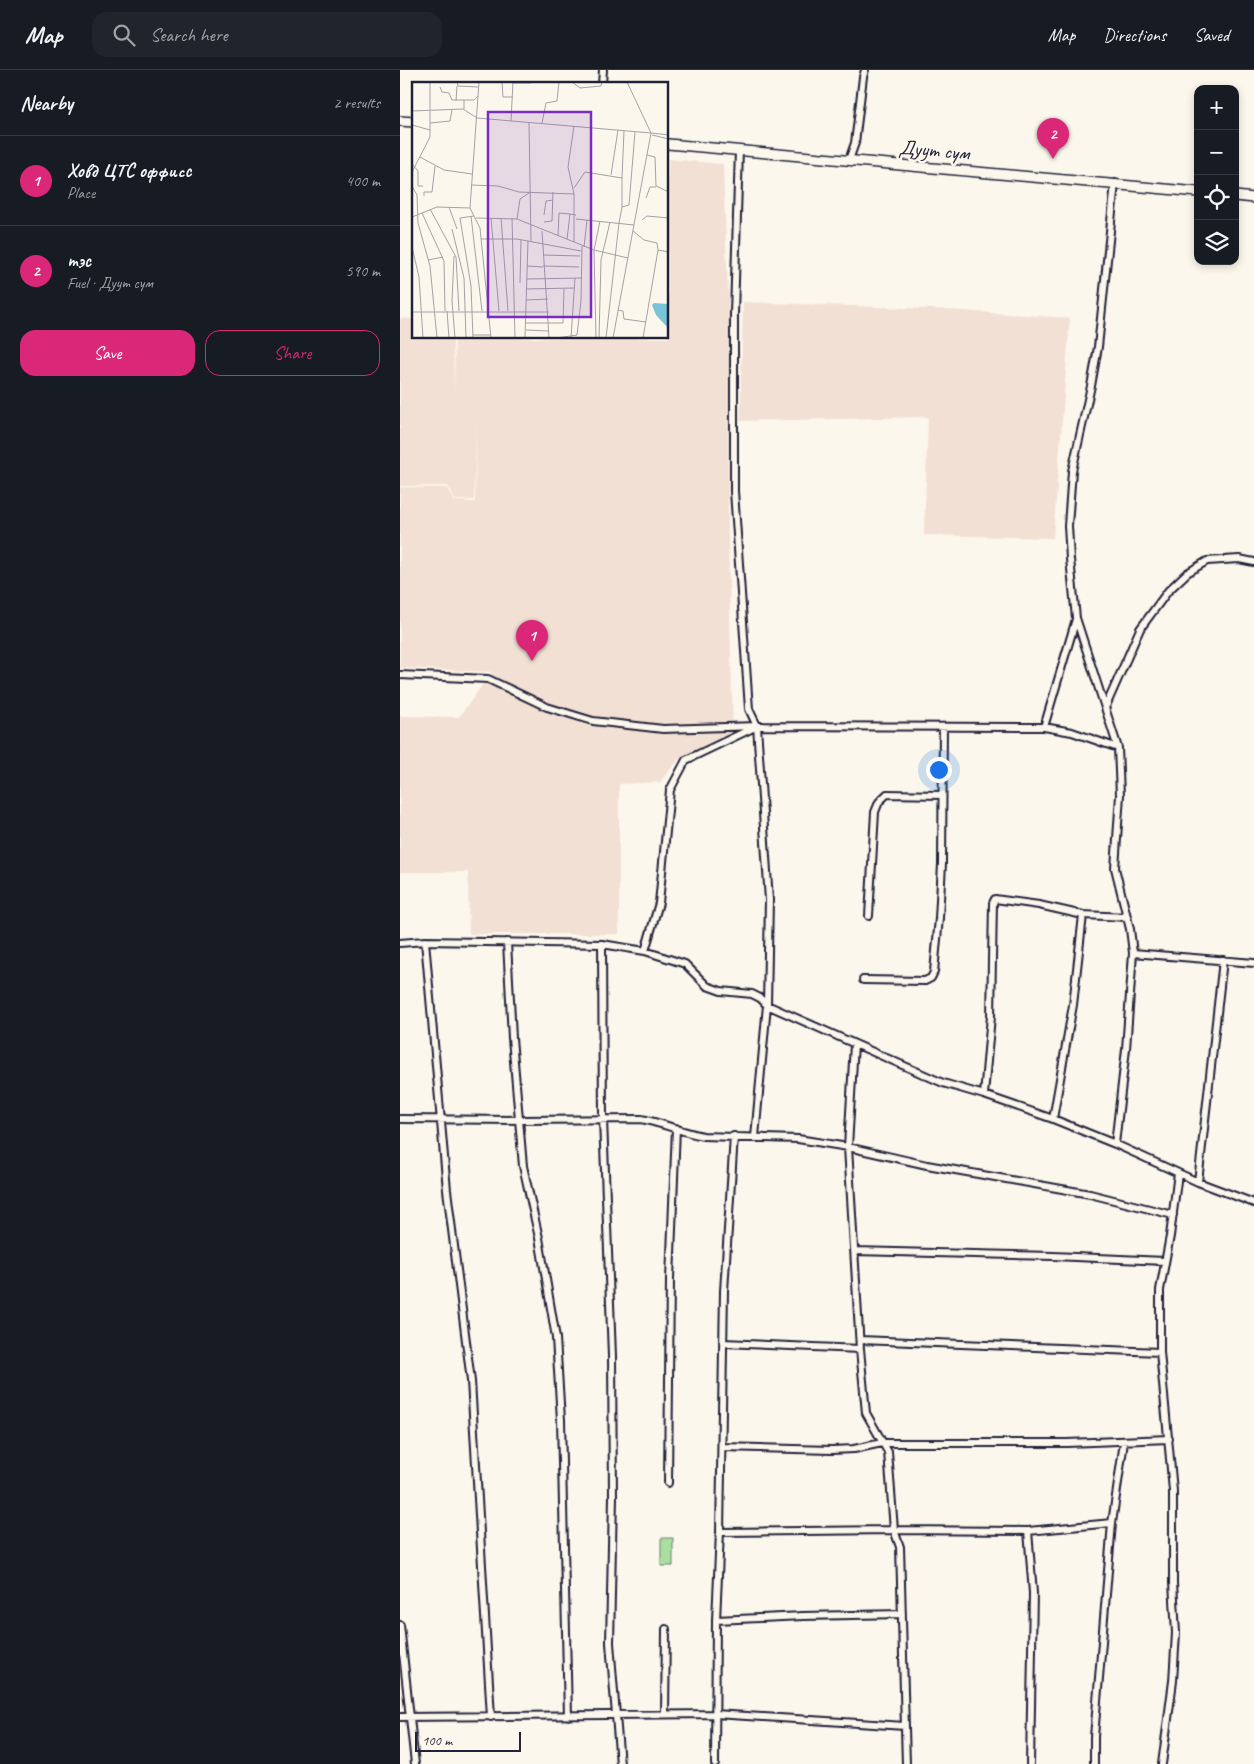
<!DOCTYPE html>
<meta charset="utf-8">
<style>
:root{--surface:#171b24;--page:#20242c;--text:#f1f3f6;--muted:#9ea1a6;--line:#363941;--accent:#db2777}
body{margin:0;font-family:Caveat,sans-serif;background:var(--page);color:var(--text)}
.controls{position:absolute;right:15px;top:15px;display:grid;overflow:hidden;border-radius:10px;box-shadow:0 2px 8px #0003}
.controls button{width:45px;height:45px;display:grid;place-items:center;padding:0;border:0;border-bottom:1px solid var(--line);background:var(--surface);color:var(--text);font:25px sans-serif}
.scale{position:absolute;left:15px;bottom:12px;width:106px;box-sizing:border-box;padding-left:5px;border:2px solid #22223b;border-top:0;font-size:14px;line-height:18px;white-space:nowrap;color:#22223b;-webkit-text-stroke:4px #fbf7ec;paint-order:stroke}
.you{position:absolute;left:538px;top:699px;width:18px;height:18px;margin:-12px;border:4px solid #fff;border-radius:50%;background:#1a73e8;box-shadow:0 0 0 8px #1a73e833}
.badge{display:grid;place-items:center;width:32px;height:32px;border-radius:50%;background:var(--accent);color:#fff;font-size:16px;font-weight:700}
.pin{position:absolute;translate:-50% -41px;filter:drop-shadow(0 1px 2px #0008)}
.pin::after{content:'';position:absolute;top:26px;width:18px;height:15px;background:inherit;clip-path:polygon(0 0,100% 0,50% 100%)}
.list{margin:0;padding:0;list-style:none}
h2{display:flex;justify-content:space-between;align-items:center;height:65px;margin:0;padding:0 20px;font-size:21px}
h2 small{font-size:16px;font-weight:400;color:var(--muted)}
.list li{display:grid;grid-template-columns:32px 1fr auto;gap:15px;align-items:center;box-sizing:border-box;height:90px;padding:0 20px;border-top:1px solid var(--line)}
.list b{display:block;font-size:19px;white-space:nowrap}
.list p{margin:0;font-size:16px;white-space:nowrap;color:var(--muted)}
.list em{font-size:16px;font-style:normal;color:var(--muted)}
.actions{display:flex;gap:10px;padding:15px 20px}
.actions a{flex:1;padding:11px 0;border:1px solid var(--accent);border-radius:15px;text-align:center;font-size:18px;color:var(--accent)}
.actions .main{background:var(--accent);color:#fff}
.icon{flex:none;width:28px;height:28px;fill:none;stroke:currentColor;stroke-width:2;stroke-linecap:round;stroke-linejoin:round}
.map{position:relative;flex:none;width:854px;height:1694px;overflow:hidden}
header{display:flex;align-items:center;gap:30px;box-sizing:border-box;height:70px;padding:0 25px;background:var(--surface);border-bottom:1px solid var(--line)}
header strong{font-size:24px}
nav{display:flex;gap:28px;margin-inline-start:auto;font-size:18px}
.search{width:350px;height:45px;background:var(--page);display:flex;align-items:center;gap:12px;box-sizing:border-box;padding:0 18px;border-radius:15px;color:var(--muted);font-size:19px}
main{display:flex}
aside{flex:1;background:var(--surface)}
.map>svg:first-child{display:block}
.built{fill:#f3e0d4}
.green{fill:#aadfa1;stroke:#66806e}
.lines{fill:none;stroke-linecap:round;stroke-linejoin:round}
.minor-casing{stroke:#22223b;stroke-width:10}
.secondary-casing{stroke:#22223b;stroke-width:12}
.minor{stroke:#fbf7ec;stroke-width:6}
.secondary{stroke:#fbf7ec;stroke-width:9}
.labels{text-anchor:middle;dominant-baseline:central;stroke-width:5;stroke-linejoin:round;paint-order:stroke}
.street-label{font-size:21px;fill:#22223b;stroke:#fbf7ec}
.inset-road{fill:none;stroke:#a4a2a5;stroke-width:1}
.view{fill:#7b2cbf;fill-opacity:0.15;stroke:#7b2cbf;stroke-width:2.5}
.inset-edge{fill:none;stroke:#22223b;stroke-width:2.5}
</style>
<header>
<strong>Map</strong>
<div class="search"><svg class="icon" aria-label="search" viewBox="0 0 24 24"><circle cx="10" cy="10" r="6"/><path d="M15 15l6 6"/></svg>Search here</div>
<nav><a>Map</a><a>Directions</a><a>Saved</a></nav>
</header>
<main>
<aside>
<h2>Nearby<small>2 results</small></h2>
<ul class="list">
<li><span class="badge">1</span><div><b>Ховд ЦТС оффисс</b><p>Place</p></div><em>400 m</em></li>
<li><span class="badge">2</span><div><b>тэс</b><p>Fuel · Дуут сум</p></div><em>590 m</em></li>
</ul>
<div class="actions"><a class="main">Save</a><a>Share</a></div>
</aside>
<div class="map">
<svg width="854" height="1694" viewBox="0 0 854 1694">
<rect width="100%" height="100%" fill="#fbf7ec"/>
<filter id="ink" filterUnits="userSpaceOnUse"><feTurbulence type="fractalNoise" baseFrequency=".02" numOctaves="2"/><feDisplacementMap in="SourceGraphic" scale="10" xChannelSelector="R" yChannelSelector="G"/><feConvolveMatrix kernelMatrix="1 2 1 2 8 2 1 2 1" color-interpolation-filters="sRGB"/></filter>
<g filter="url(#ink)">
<path class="built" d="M268,89L323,94L329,251L328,466L333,666L281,687L260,712L219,714V864H69L68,802H0V646L59,647L92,602L0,598V417L47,418L54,431L75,432L76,352L74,430H55L48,416H0V248L14,249V268H53L54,323L55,268H268Z
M343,232L532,239L670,248L653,468L524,465L528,347L340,351Z"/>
<path class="green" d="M261,1468H273V1496H261Z"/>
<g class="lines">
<defs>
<path id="minor" d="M202,14L203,0
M339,80L334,244V421L349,639L357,656L369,830L367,935L355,1067
M449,90L455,73L463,7L465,0
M715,113L698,277L691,316L672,401L668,456L670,489L676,548L718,678L720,725L715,798L730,859L733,883L726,979L715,1074
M0,605L88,609L147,637L193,651L263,659L357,656L644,657L672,662L718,678
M706,636L740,559L768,521L787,503L807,491L839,489L854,492
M644,657L676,549
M469,846L475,742L479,732L487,724L542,725
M25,871L47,1120L71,1311L91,1647
M107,872L112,968L123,1096L139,1168L156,1268L161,1350L168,1646
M0,873L25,871L202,874L245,881L285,894L307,916L321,921L352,924L360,928L367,935L543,1013L584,1025L653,1049L715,1074L798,1112L854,1133
M202,874L203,1049L212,1286L213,1427L210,1573L220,1694
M245,881L259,833L270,720L286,690L353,658
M733,883L854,893
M463,910L525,911L531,908L534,902L539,848L542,794L543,657
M454,974L448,1077L460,1279L466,1343L488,1382L494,1460L500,1477L506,1694
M584,1025L591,946L593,833L595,829L639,835L683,845
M0,1049L120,1050L241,1049C263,1053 282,1062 303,1066L398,1069L448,1077L527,1095L690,1124L773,1145
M653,1049L673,935L683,845L727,847
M798,1112L823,890
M455,1181L653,1186L765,1191
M460,1270L760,1282
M324,1273L460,1279
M322,1377L432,1380L454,1379L482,1373H667L769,1369
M268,1413L270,1209L276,1058
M628,1461L633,1523L630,1694
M320,1462L494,1460L628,1461L712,1453
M316,1550L403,1546L502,1544
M0,1555L15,1694
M265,1644L266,1559
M0,1647L315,1644L505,1656
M315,1694L316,1550L320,1462L324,1221L334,1066
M694,1694V1667L712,1453L724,1372
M762,1694L773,1611L776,1563L773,1513V1421L760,1282V1220L770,1166L778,1103"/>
<path id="secondary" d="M0,51L14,52
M268,74L798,122
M835,126L854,128"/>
</defs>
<use href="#minor" class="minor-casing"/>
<use href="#secondary" class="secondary-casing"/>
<use href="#minor" class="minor"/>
<use href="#secondary" class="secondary"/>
</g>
</g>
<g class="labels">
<g class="street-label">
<text transform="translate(534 80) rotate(5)">Дуут сум</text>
</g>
</g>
<g transform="translate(12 12)">
<rect width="256" height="256" fill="#fbf7ec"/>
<path d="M242,221L256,222V246L244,233L240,223Z" fill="#7ac4da"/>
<path class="inset-road" d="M18,0V28M45,0L46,4L66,5M67,0L58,126L68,146L79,256M90,0L91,15H101M160,0L168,6L189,4L190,0M215,0L239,51L257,53M101,1H119M28,5L30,10L37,11L40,18H52V27M52,18H62L66,14M44,19L45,4M0,29L51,27L65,36L239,51L201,256M99,39L101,0M18,41L38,39L40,28M117,41L119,159M130,41L134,21L145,19L147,0M0,43L18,48M162,44L156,85L162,112V160M240,53L257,57M235,73L243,75L244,104L257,110M8,75L32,88L60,92M0,82L6,89V104H11M0,90L18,55V29M199,93L206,48M210,96V125M59,103L86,104L107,110L162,112M0,104L5,113L6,141L18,184L25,256M162,106L173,90L210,96L212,49M12,114V110H20L23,84M234,116L238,105H244M37,125L45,147M18,127L44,175L47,229M10,131L32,179L33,229M132,133L134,119L141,118M59,134L70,229M0,135L25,125L58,126M64,136L105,137L182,168L216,176M79,136L87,229M89,136L96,229M100,136L103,256M105,137L108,117L117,111M164,137L222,143M230,138L235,134L257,136M132,140L140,139L141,110M40,147L52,196L54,256M130,149L137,256M221,149L232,158L245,161L246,168L257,170M146,154L147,131L158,132M69,157H105L169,169M155,157L158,132L164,133M0,165L7,195L11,256M172,165L175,138M131,173L168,174M42,174L40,219L43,256M16,178L31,175M115,184L131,185M131,184L167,185M115,197L169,196M108,201L109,158M114,207L162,206M114,218L136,217M206,228L211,229L212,237L234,240M35,229L37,256M0,230H137M114,241H151L152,207M114,248L137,249M61,253H79M165,253L169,219L170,164M61,256L59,204L48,136L62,134M113,256L116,159M145,256L165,253M159,256L163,196M184,256L182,168L188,139M187,256L189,178L198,140M194,256L207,141L210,125L217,123L223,50M231,256L246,168"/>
<path class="view" d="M76,30H179V235H76Z"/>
<rect width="256" height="256" class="inset-edge"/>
</g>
</svg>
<div class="controls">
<button>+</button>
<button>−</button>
<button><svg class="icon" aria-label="locate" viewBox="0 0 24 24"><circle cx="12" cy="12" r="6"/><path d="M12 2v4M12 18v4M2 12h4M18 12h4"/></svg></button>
<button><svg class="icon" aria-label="layers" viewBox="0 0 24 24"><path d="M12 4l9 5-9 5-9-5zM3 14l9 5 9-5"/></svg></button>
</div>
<div class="scale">100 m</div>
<div class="you"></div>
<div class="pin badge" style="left:132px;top:591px">1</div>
<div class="pin badge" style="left:653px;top:89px">2</div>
</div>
</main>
